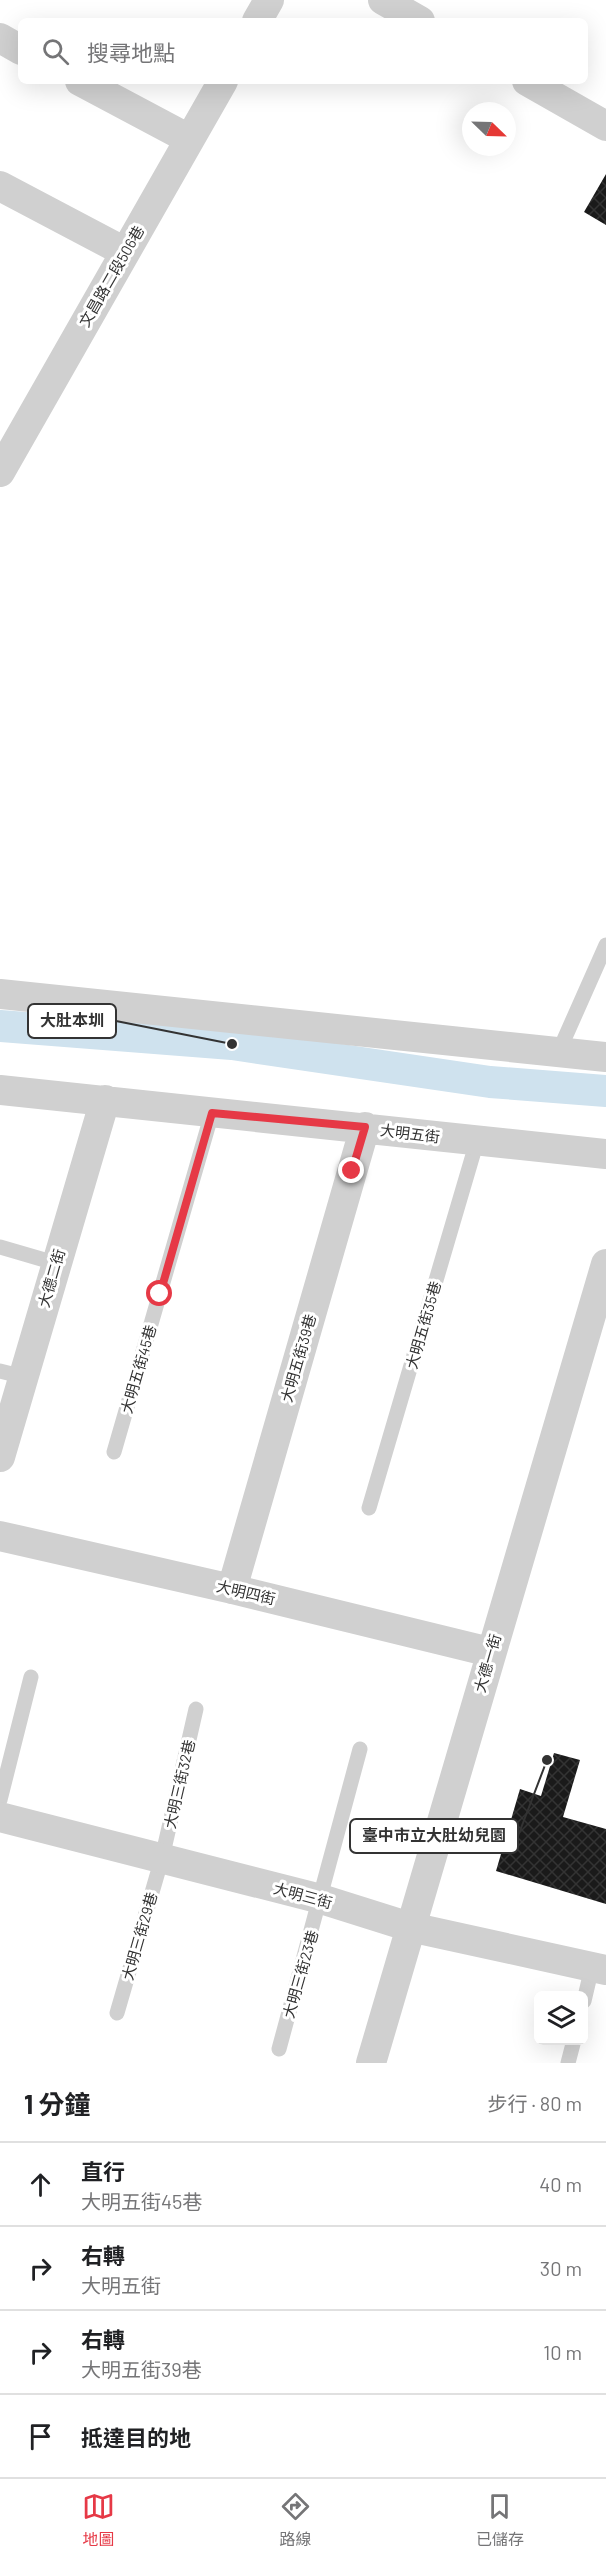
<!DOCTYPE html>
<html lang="zh-TW">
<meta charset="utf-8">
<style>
:root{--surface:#fff;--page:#f6f6f6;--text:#202124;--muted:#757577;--line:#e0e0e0;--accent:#e63946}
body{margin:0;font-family:Barlow,"Noto Sans TC",sans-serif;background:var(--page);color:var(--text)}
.controls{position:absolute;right:18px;bottom:18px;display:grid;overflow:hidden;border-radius:9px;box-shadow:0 6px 24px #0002}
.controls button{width:54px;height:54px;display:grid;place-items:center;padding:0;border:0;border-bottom:2px solid var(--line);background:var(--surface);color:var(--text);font:30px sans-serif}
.compass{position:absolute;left:462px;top:102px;width:54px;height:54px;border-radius:50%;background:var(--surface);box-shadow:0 6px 24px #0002;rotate:113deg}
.stop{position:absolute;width:18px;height:18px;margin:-14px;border:4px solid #e63946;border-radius:50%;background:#fff}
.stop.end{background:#e63946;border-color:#fff;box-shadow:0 2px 6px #0008}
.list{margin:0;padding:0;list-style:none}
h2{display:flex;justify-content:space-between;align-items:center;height:78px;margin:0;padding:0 24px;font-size:26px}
h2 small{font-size:20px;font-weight:400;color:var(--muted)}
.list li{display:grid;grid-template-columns:39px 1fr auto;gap:18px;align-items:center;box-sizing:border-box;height:84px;padding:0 24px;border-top:2px solid var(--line)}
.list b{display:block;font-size:22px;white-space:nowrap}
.list p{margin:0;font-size:20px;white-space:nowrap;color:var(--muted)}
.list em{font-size:20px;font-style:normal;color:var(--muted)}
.icon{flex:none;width:33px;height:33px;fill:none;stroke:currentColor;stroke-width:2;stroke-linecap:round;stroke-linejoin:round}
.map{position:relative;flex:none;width:606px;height:2063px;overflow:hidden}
.search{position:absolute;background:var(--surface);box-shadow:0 6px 24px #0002;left:18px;right:18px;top:18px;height:66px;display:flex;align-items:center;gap:15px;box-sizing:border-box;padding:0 21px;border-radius:9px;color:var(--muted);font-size:22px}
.sheet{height:414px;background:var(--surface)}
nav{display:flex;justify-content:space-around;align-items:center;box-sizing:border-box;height:84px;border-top:2px solid var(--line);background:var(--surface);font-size:16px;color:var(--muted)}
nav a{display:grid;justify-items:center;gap:3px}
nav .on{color:var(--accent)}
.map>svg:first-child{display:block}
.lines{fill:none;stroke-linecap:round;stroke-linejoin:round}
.canal{stroke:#cfe2ee;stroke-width:32}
.building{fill:url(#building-cross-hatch)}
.lane{stroke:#d0d0d0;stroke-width:15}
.street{stroke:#d0d0d0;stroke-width:30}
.route{stroke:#e63946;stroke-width:8}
.labels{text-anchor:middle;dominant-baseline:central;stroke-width:6;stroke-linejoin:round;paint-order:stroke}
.street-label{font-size:15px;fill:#333;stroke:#fff}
.leader{fill:none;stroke:#333;stroke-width:2}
.callout-dot{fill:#333;stroke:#fff;stroke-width:2}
.callout{fill:#fff;stroke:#333;stroke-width:2}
.callout-label{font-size:16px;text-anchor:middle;font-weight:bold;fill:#333}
</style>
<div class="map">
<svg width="606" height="2063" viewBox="0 0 606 2063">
<defs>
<pattern id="building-cross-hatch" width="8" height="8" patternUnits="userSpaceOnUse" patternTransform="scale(1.5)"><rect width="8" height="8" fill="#1a1a1a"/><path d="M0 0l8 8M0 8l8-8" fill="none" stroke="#333"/></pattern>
</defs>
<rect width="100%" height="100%" fill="#fff"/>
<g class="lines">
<path class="canal" d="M0,1026L232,1044L490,1082L606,1091"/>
</g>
<path class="building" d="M606,174V225L584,212Z
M554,1753L580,1760L563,1817L606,1829V1904L496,1871L520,1789L541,1796Z"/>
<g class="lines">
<path class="lane" d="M559,1051L606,945
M0,1247L55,1263
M0,1371L24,1377
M114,1452L212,1113
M369,1508L477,1141
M0,1800L31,1677
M584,2001L592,1967
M117,2013L162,1858L196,1709
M279,2049L360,1749
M568,2063L574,2040"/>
<path class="street" d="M383,0L420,21
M257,21L269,0
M0,38L21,50
M80,81L189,139
M527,81L606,126
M0,186L125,252
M0,472L223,81
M0,994L606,1057
M0,1090L606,1154
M0,1457L105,1100
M0,1536L232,1589L490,1652
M232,1589L365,1127
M0,1817L321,1899L410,1927L606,1970
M371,2063L606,1264"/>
</g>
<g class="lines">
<path class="route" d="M160,1294L212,1113L365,1127L352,1171"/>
</g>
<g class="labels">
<g class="street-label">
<text transform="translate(111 276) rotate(-60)">文昌路二段506巷</text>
<text transform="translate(410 1133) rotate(7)">大明五街</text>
<text transform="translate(51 1278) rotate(-74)">大德二街</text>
<text transform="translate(423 1325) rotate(-74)">大明五街35巷</text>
<text transform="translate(298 1358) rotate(-74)">大明五街39巷</text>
<text transform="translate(138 1369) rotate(-74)">大明五街45巷</text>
<text transform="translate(246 1592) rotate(13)">大明四街</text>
<text transform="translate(487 1663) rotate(-74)">大德一街</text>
<text transform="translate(179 1784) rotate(-77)">大明三街32巷</text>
<text transform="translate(303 1895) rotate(15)">大明三街</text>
<text transform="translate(139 1936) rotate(-74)">大明三街29巷</text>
<text transform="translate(300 1974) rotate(-74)">大明三街23巷</text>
</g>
</g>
<path class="leader" d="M232 1044L116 1021M547 1760L518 1836"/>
<g class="callout-dot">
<circle cx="232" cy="1044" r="6"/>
<circle cx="547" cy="1760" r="6"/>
</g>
<g class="callout">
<rect x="28" y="1004" width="88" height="34" rx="6"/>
<rect x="350" y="1819" width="168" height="34" rx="6"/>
</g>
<g class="callout-label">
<text x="72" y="1026">大肚本圳</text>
<text x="434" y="1841">臺中市立大肚幼兒園</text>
</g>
</svg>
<div class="controls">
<button><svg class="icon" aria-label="layers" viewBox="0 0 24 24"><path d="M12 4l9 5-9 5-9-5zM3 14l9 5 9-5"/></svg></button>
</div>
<svg class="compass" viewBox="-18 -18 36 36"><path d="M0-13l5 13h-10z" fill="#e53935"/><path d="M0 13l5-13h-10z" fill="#757577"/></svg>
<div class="stop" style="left:160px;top:1294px"></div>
<div class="stop end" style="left:352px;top:1171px"></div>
<div class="search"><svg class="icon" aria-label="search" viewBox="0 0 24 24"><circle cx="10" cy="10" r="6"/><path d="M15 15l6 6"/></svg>搜尋地點</div>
</div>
<section class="sheet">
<h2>1 分鐘<small>步行 · 80 m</small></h2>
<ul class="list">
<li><svg class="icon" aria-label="ahead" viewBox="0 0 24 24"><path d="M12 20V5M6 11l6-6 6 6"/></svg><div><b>直行</b><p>大明五街45巷</p></div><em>40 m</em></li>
<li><svg class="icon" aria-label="right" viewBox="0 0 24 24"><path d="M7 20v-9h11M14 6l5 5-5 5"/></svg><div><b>右轉</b><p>大明五街</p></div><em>30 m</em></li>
<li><svg class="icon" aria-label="right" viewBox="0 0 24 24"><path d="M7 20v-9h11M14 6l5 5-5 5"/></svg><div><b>右轉</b><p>大明五街39巷</p></div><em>10 m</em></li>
<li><svg class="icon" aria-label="arrive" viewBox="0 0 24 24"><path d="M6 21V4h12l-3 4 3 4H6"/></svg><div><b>抵達目的地</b></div></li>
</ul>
</section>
<nav>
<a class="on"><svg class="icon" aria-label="map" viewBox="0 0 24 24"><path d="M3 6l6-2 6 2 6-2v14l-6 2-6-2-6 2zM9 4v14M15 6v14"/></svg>地圖</a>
<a><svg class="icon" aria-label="directions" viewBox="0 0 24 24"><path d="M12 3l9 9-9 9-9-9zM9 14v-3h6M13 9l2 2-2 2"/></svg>路線</a>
<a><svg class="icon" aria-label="saved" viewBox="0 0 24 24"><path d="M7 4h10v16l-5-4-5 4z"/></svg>已儲存</a>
</nav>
